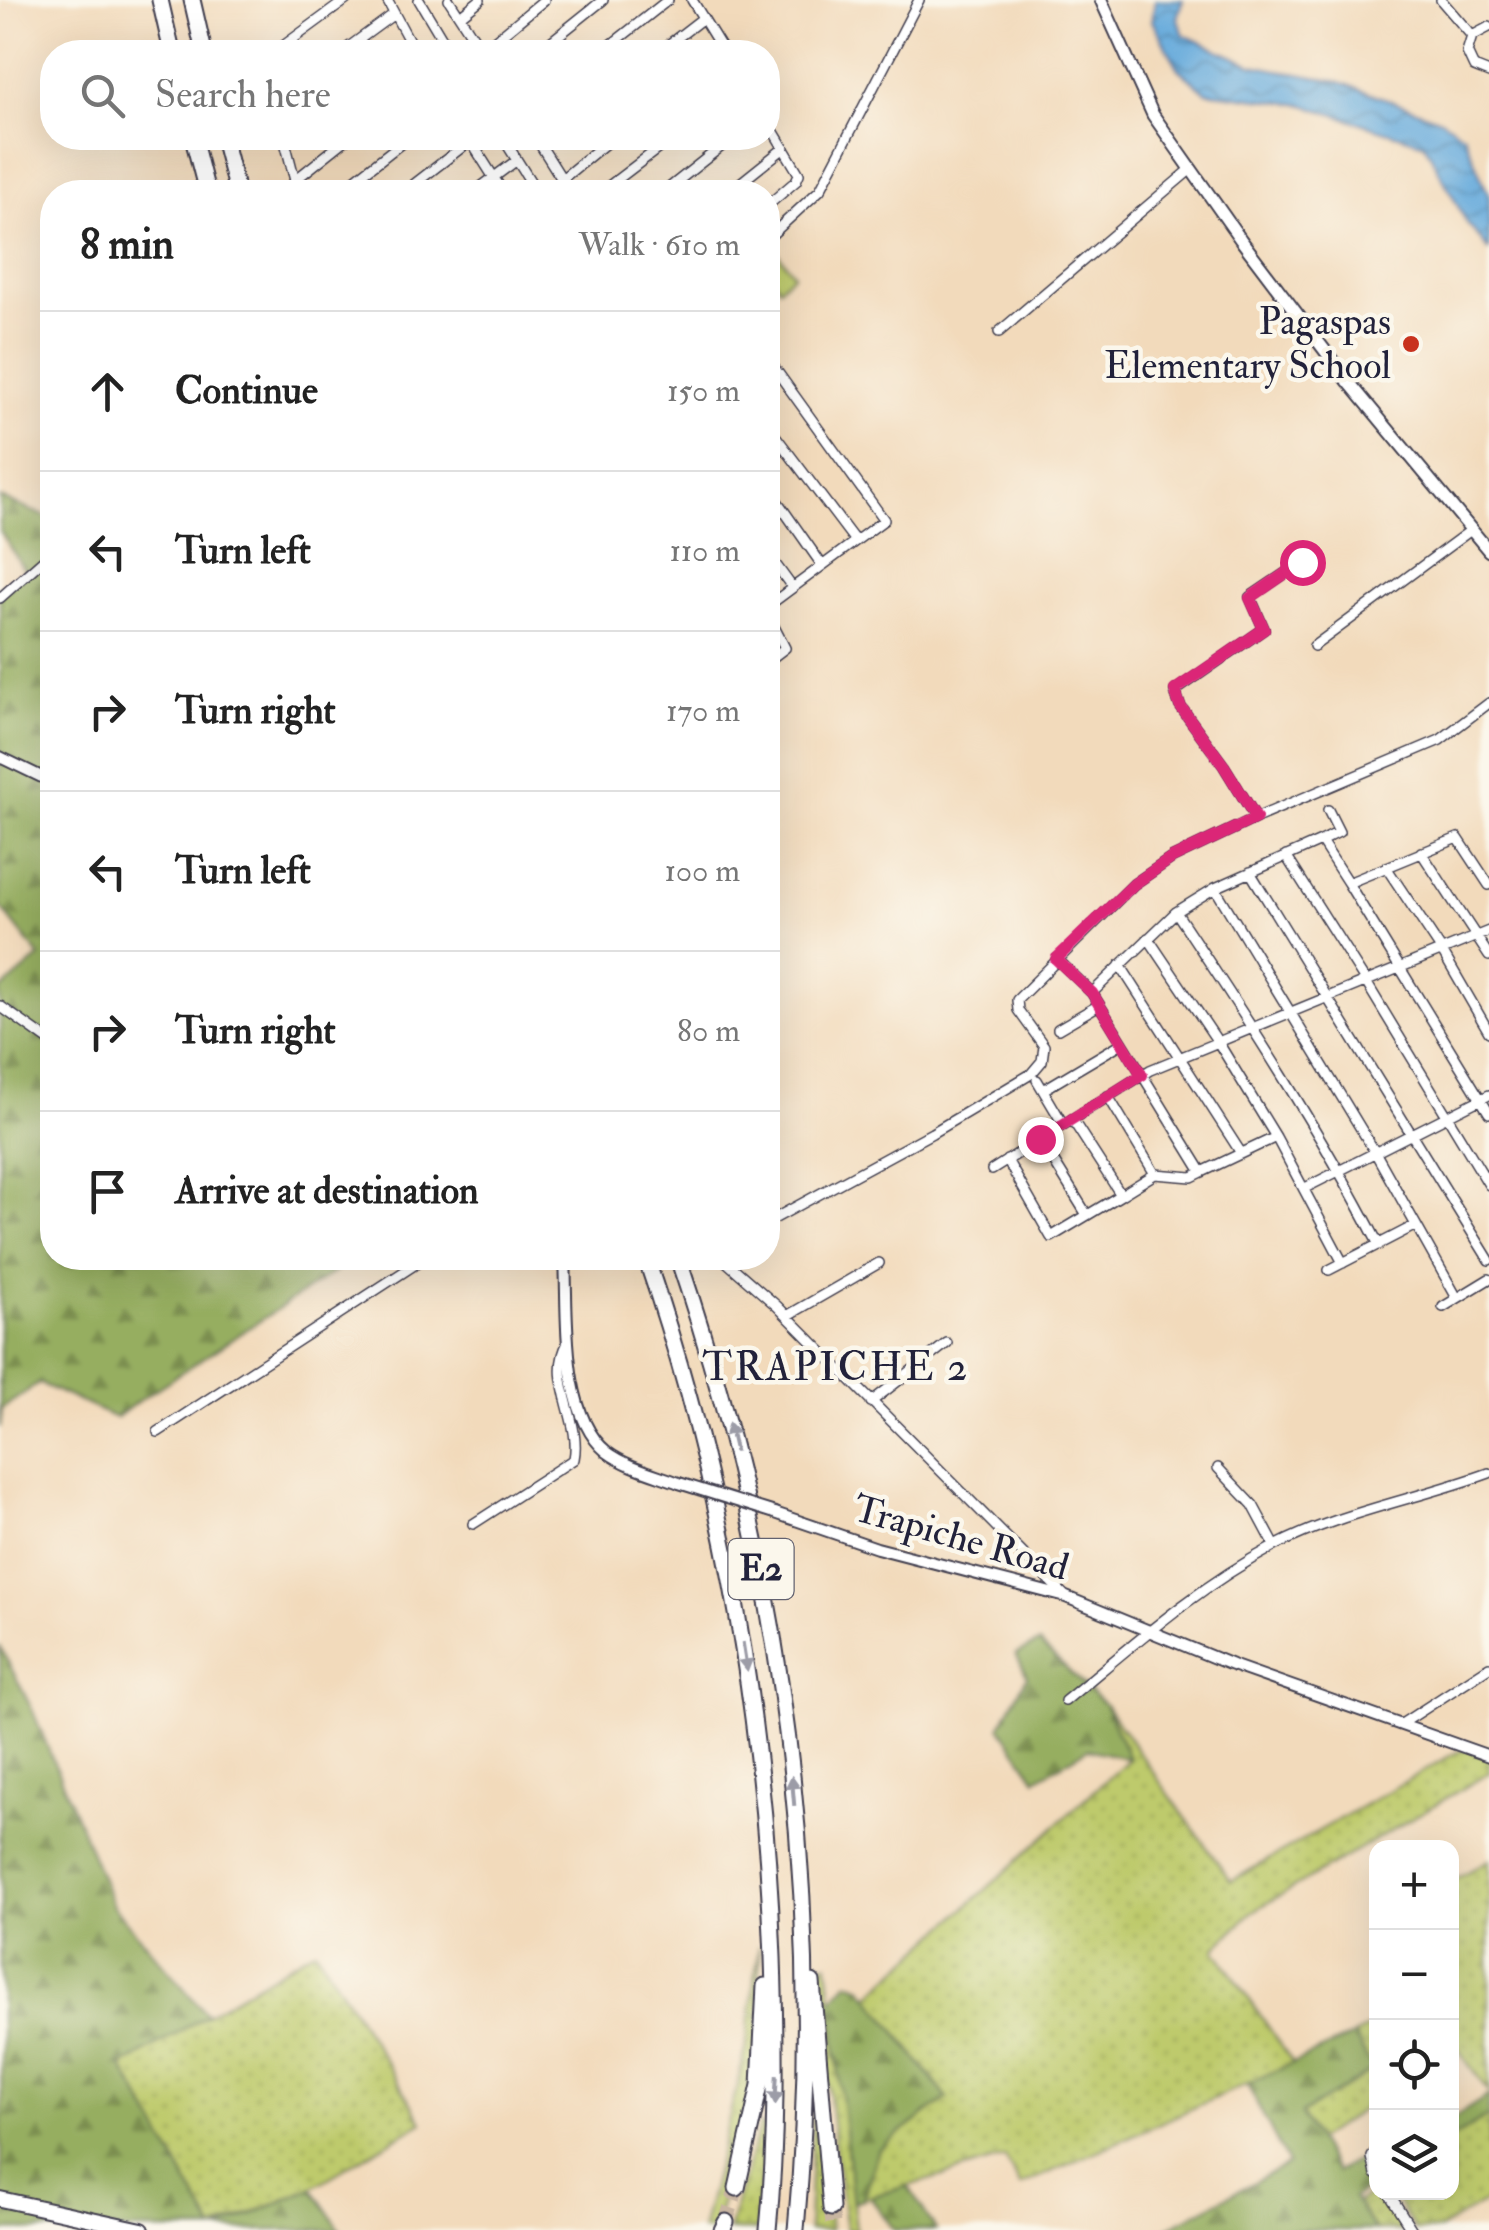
<!DOCTYPE html>
<meta charset="utf-8">
<style>
:root{--surface:#fff;--page:#f2f2f2;--text:#222;--muted:#767676;--line:#e0e0e0}
body{margin:0;font-family:"IM FELL Double Pica",serif;background:var(--page);color:var(--text)}
.controls{position:absolute;right:30px;bottom:30px;display:grid;overflow:hidden;border-radius:20px;box-shadow:0 10px 40px #0002}
.controls button{width:90px;height:90px;display:grid;place-items:center;padding:0;border:0;border-bottom:2px solid var(--line);background:var(--surface);color:var(--text);font:50px sans-serif}
.stop{position:absolute;width:30px;height:30px;margin:-22px;border:8px solid #db2777;border-radius:50%;background:#fff}
.stop.end{background:#db2777;border-color:#fff;box-shadow:0 2px 10px #0008}
.list{margin:0;padding:0;list-style:none}
h2{display:flex;justify-content:space-between;align-items:center;height:130px;margin:0;padding:0 40px;font-size:42px}
h2 small{font-size:32px;font-weight:400;color:var(--muted)}
.list li{display:grid;grid-template-columns:65px 1fr auto;gap:30px;align-items:center;box-sizing:border-box;height:160px;padding:0 40px;border-top:2px solid var(--line)}
.list b{display:block;font-size:38px;white-space:nowrap}
.list em{font-size:32px;font-style:normal;color:var(--muted)}
.icon{flex:none;width:55px;height:55px;fill:none;stroke:currentColor;stroke-width:2;stroke-linecap:round;stroke-linejoin:round}
.map{position:relative;flex:none;width:1489px;height:2230px;overflow:hidden}
.search{position:absolute;background:var(--surface);box-shadow:0 10px 40px #0002;left:40px;top:40px;width:740px;height:110px;display:flex;align-items:center;gap:25px;box-sizing:border-box;padding:0 35px;border-radius:40px;color:var(--muted);font-size:38px}
.panel{position:absolute;background:var(--surface);box-shadow:0 10px 40px #0002;left:40px;top:180px;width:740px;height:1090px;border-radius:40px}
.map>svg:first-child{display:block}
.grass{fill:url(#grass-dots);stroke:#707654;stroke-width:2.5}
.forest{fill:url(#forest-firs);stroke:#5c684e;stroke-width:2.5}
.pitch{fill:#beca6c;stroke:#707654;stroke-width:2.5}
.water{fill:url(#water-waves);stroke:#44668c;stroke-width:2.5}
.lines{fill:none;stroke-linecap:round;stroke-linejoin:round}
.motorway-tunnel{stroke:#c8b5a1;stroke-width:15;stroke-dasharray:15 8;stroke-linecap:butt}
.minor-casing{stroke:#413e4e;stroke-width:12}
.tertiary-casing{stroke:#413e4e;stroke-width:14}
.secondary-casing{stroke:#413e4e;stroke-width:15}
.primary-casing{stroke:#413e4e;stroke-width:18}
.motorway-casing{stroke:#413e4e;stroke-width:19}
.minor{stroke:#fff;stroke-width:9}
.tertiary{stroke:#fff;stroke-width:10}
.secondary{stroke:#fff;stroke-width:11}
.primary{stroke:#fff;stroke-width:14}
.motorway{stroke:#fff;stroke-width:15}
.tertiary-bridge-casing{stroke:#413e4e;stroke-width:14;stroke-linecap:butt}
.tertiary-bridge{stroke:#fff;stroke-width:10}
.oneway{fill:#9c9ca7}
.route{stroke:#db2777;stroke-width:12}
.poi-dot{fill:#c8321e;stroke:#fbf7ec;stroke-width:4}
.labels{text-anchor:middle;dominant-baseline:central;stroke-width:9;stroke-linejoin:round;paint-order:stroke}
.shield{fill:#fbf7ec;stroke:#636270;stroke-width:2.5}
.shield-label{font-size:35px;font-weight:bold;fill:#22223b}
.poi-label{font-size:38px;fill:#22223b;stroke:#fbf7ec;text-anchor:end}
.street-label{font-size:38px;fill:#22223b;stroke:#fbf7ec}
.neighbourhood-label{font-size:40px;letter-spacing:2.5px;fill:#22223b;stroke:#fbf7ec}
</style>
<div class="map">
<svg width="1489" height="2230" viewBox="0 0 1489 2230">
<defs>
<pattern id="grass-dots" width="8" height="8" patternUnits="userSpaceOnUse" patternTransform="scale(2.5)"><rect width="8" height="8" fill="#beca6c"/><path d="M2 2h.1M6 6h.1" fill="none" stroke="#a3ad5e" stroke-width="1.8" stroke-linecap="round"/></pattern>
<pattern id="forest-firs" width="22" height="20" patternUnits="userSpaceOnUse" patternTransform="scale(2.5)"><rect width="22" height="20" fill="#96ae60"/><path d="M5 1l3.5 6h-7zM16 11l3.5 6h-7z" fill="#7a8d50"/></pattern>
<pattern id="water-waves" width="16" height="10" patternUnits="userSpaceOnUse" patternTransform="scale(2.5)"><rect width="16" height="10" fill="#67abdc"/><path d="M0 5q4-4 8 0t8 0" fill="none" stroke="#548bb4"/></pattern>
</defs>
<rect width="100%" height="100%" fill="#fbf7ec"/>
<filter id="ink" filterUnits="userSpaceOnUse"><feTurbulence type="fractalNoise" baseFrequency=".01" numOctaves="2"/><feDisplacementMap in="SourceGraphic" scale="20" xChannelSelector="R" yChannelSelector="G"/><feConvolveMatrix kernelMatrix="1 2 1 2 8 2 1 2 1" color-interpolation-filters="sRGB"/></filter>
<filter id="wash" filterUnits="userSpaceOnUse"><feTurbulence type="fractalNoise" baseFrequency=".0048" numOctaves="4" result="noise"/><feDisplacementMap in="SourceGraphic" scale="40" xChannelSelector="R" yChannelSelector="G"/><feGaussianBlur stdDeviation="2.25" result="paint"/><feColorMatrix in="noise" values="0 0 0 0 0 0 0 0 0 0 0 0 0 0 0 0 0 1.4 0 .05"/><feComposite in="paint" operator="in"/></filter>
<g filter="url(#wash)">
<rect width="100%" height="100%" fill="#f2dabb"/>
<path class="grass" d="M1105,1705L1231,1881L1457,1752L1470,1748L1489,1756V1773L1252,1912L1215,1949L1293,2063L1020,2186L1005,2158L863,2199L879,2149L947,2098L869,1996L1129,1759Z
M1489,1860V2093L1456,2046L1452,2049V1881Z
M759,1946L760,2038L747,2119L713,2230H701L746,2050Z
M315,1949L423,2122L312,2188L214,2230L122,2066Z
M828,1963L856,2230H846L831,2117L817,1964Z
M1376,2024V2100L1316,2141L1301,2114L1372,2070L1354,2035Z
M813,2099L821,2148L830,2230H808Z
M1489,2115V2199L1438,2230H1415L1391,2193L1452,2192V2138Z
M760,2124L765,2126L757,2230H728Z
M1376,2189V2192L1383,2193L1407,2230H1375L1357,2203Z"/>
<path class="forest" d="M0,498L52,519V1258H334L340,1268L138,1401L116,1418L39,1383L2,1409L0,1428V991L40,957L0,906V589L27,574L0,531Z
M1039,1643L1105,1705L1129,1759L1088,1749L1036,1779L1000,1727L1027,1676L1016,1654Z
M0,1646L32,1709L113,1906L207,2015L122,2066L214,2230H2Z
M849,1982L861,1986L947,2098L878,2150L863,2199L853,2202L831,2001Z
M1354,2035L1373,2070L1301,2114L1336,2172L1376,2150V2183L1353,2198L1375,2230H1164L1288,2164L1247,2084Z
M1489,2095V2115L1452,2138V2119Z
M908,2186L936,2230H894L870,2197Z
M312,2188L341,2230H217Z"/>
<path class="pitch" d="M773,247L794,274L779,287L768,273V251Z"/>
<path class="water" d="M1155,0H1183L1177,17L1184,35L1252,65L1340,82L1441,119L1464,135L1489,197V250L1467,223L1424,143L1304,105L1206,92L1179,69L1152,21Z"/>
</g>
<g filter="url(#ink)">
<g class="lines">
<path class="motorway-tunnel" d="M831,2208L834,2230
M726,2222L737,2188"/>
<defs>
<path id="minor" d="M387,0L415,52
M419,0L450,52
M449,0L483,52
M692,0L724,52
M1441,0L1472,36
M460,16L480,0
M1489,27L1472,36L1467,52L1474,67L1489,73
M482,51L544,0
M275,52L346,0
M342,52L394,14
M396,52L409,42
M538,52L603,0
M602,52L668,0
M659,52L703,18
M768,122L799,174L796,181L768,205
M284,138L298,192
M503,138L537,192
M536,138L570,192
M470,140L503,192
M562,179L612,138
M294,181L348,138
M339,192L408,138
M404,192L470,141
M474,192L517,160
M601,192L672,138
M664,192L732,138
M729,192L784,148
M768,238L820,190L919,0
M999,332L1191,169
M768,359L884,520L768,606
M768,426L855,541
M768,488L822,565
M768,554L792,587
M0,598L52,552
M768,615L785,648L768,661
M1314,646L1471,530
M1256,818L1224,766L1180,706L1175,691L1264,629L1250,597L1302,562
M1321,841L1339,832L1328,810
M1421,852L1489,956
M1286,856L1366,982L1489,1185
M1386,867L1442,951L1489,1032
M1250,872L1489,1260
M1348,883L1489,1113
M1215,888L1375,1152L1457,1298
M1176,912C1248,1020 1319,1129 1379,1245
M1148,938L1218,1042L1276,1137
M1057,959L1092,993
M1120,965L1241,1153
M0,1006L52,1043
M1058,1029L1099,1005
M1037,1080L1063,1124
M1043,1090L1122,1043
M1108,1096L1155,1174
M1072,1119L1121,1195L1155,1174L1192,1177L1202,1172
M1040,1139L1087,1215
M1007,1160L1051,1237L1121,1195
M992,1170L1150,1070L1489,931
M1305,1188L1489,1095
M768,1222L932,1133L1031,1074L1042,1061L1044,1046L1018,1010L1017,1000L1134,884L1172,858L1256,818L1440,740L1489,703
M722,1258L777,1306L1065,1596
M1343,1263L1276,1137L1202,1172L1092,993L1176,912L1215,888L1321,841L1348,883L1458,838L1489,885
M1329,1270L1416,1225
M1443,1307L1489,1279
M787,1316L879,1263
M871,1402L947,1343
M158,1432L425,1258
M1218,1468L1253,1505L1275,1546
M473,1524L574,1459C582,1420 547,1379 568,1343
M1065,1701C1132,1646 1196,1588 1273,1547C1340,1512 1418,1499 1489,1473
M1403,1723L1489,1667
M1376,2150L1372,2157L1376,2174
M1388,2192L1412,2230"/>
<path id="tertiary" d="M0,757L52,782
M565,1258C568,1312 560,1414 607,1452C627,1467 656,1474 679,1483
M775,1513L877,1548L1066,1597L1232,1665L1489,1756"/>
<path id="secondary" d="M1101,0L1153,115L1241,240L1348,381L1489,551"/>
<path id="primary" d="M0,2199L142,2230"/>
<path id="motorway" d="M160,0L172,52
M192,0L204,52
M193,138L207,192
M223,138L237,192
M646,1258C723,1483 764,1719 773,1957C776,2048 777,2139 768,2230
M678,1258C783,1567 826,1903 796,2230
M812,1982L831,2208
M737,2188L760,2085L765,1986
M722,2230L726,2222"/>
</defs>
<use href="#minor" class="minor-casing"/>
<use href="#tertiary" class="tertiary-casing"/>
<use href="#secondary" class="secondary-casing"/>
<use href="#primary" class="primary-casing"/>
<use href="#motorway" class="motorway-casing"/>
<use href="#minor" class="minor"/>
<use href="#tertiary" class="tertiary"/>
<use href="#secondary" class="secondary"/>
<use href="#primary" class="primary"/>
<use href="#motorway" class="motorway"/>
<defs>
<path id="tertiary-bridge" d="M679,1483L775,1513"/>
</defs>
<use href="#tertiary-bridge" class="tertiary-bridge-casing"/>
<use href="#tertiary-bridge" class="tertiary-bridge"/>
</g>
<defs><path id="oneway-solid" d="M-6-.8H1V-3.2L6.5 0L1 3.2V.8H-6Z" transform="scale(2.5)"/></defs>
<g class="oneway">
<use href="#oneway-solid" transform="translate(732 1437) rotate(-103)"/>
<use href="#oneway-solid" transform="translate(745 1657) rotate(81)"/>
<use href="#oneway-solid" transform="translate(793 1791) rotate(-95)"/>
<use href="#oneway-solid" transform="translate(776 2090) rotate(93)"/>
</g>
</g>
<g class="lines" filter="url(#ink)">
<path class="route" d="M1040,1139L1142,1075L1092,993L1056,959L1134,884L1172,858L1256,818L1224,766L1180,706L1175,690L1264,629L1250,598L1302,562"/>
</g>
<circle class="poi-dot" cx="1411" cy="344" r="10"/>
<g class="labels">
<rect class="shield" x="728.5" y="1539" width="65" height="60" rx="8"/>
<g class="shield-label">
<text x="761" y="1569">E2</text>
</g>
<g class="poi-label">
<text x="1391" y="322">Pagaspas<tspan x="1391" dy="44">Elementary School</tspan></text>
</g>
<g class="street-label">
<text transform="translate(961 1538) rotate(16)">Trapiche Road</text>
</g>
<g class="neighbourhood-label">
<text x="836" y="1367">TRAPICHE 2</text>
</g>
</g>
</svg>
<div class="controls">
<button>+</button>
<button>−</button>
<button><svg class="icon" aria-label="locate" viewBox="0 0 24 24"><circle cx="12" cy="12" r="6"/><path d="M12 2v4M12 18v4M2 12h4M18 12h4"/></svg></button>
<button><svg class="icon" aria-label="layers" viewBox="0 0 24 24"><path d="M12 4l9 5-9 5-9-5zM3 14l9 5 9-5"/></svg></button>
</div>
<div class="stop" style="left:1302px;top:562px"></div>
<div class="stop end" style="left:1040px;top:1139px"></div>
<div class="search"><svg class="icon" aria-label="search" viewBox="0 0 24 24"><circle cx="10" cy="10" r="6"/><path d="M15 15l6 6"/></svg>Search here</div>
<section class="panel">
<h2>8 min<small>Walk · 610 m</small></h2>
<ul class="list">
<li><svg class="icon" aria-label="ahead" viewBox="0 0 24 24"><path d="M12 20V5M6 11l6-6 6 6"/></svg><div><b>Continue</b></div><em>150 m</em></li>
<li><svg class="icon" aria-label="left" viewBox="0 0 24 24"><path d="M17 20v-9H6M10 6l-5 5 5 5"/></svg><div><b>Turn left</b></div><em>110 m</em></li>
<li><svg class="icon" aria-label="right" viewBox="0 0 24 24"><path d="M7 20v-9h11M14 6l5 5-5 5"/></svg><div><b>Turn right</b></div><em>170 m</em></li>
<li><svg class="icon" aria-label="left" viewBox="0 0 24 24"><path d="M17 20v-9H6M10 6l-5 5 5 5"/></svg><div><b>Turn left</b></div><em>100 m</em></li>
<li><svg class="icon" aria-label="right" viewBox="0 0 24 24"><path d="M7 20v-9h11M14 6l5 5-5 5"/></svg><div><b>Turn right</b></div><em>80 m</em></li>
<li><svg class="icon" aria-label="arrive" viewBox="0 0 24 24"><path d="M6 21V4h12l-3 4 3 4H6"/></svg><div><b>Arrive at destination</b></div></li>
</ul>
</section>
</div>
